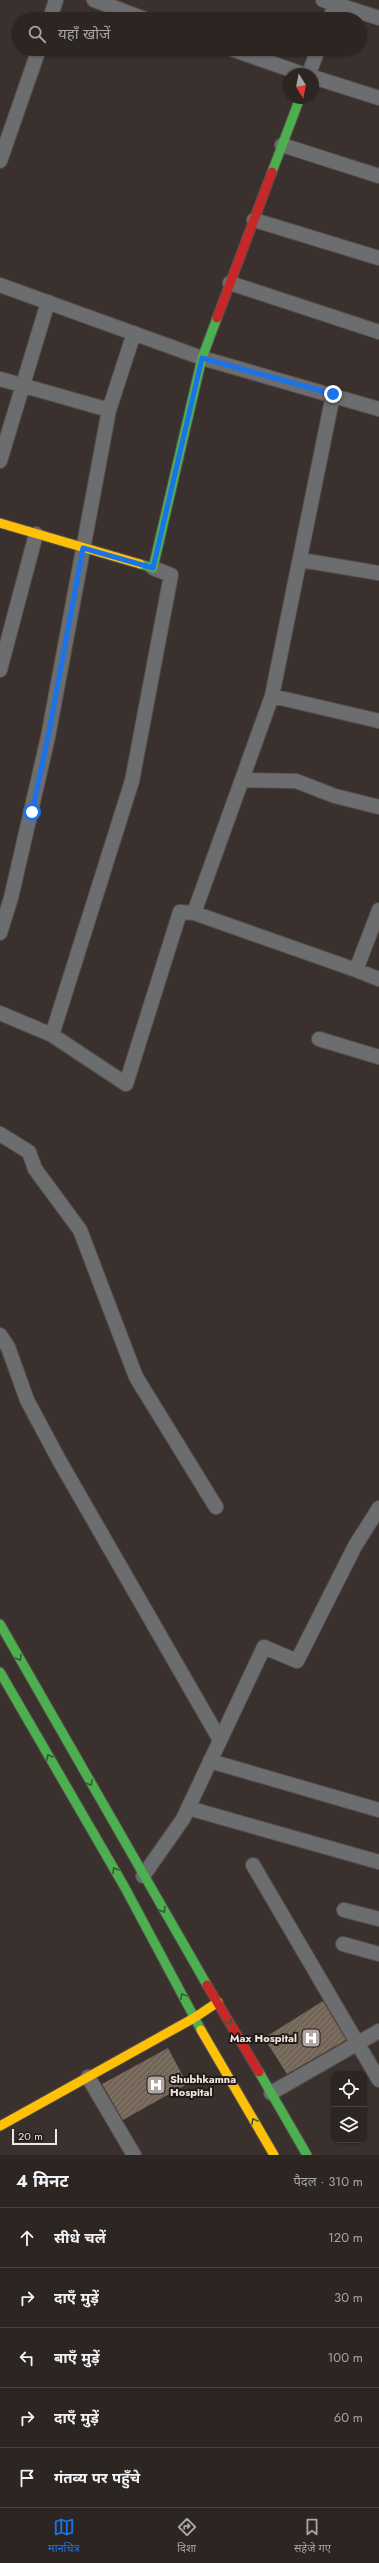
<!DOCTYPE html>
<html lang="hi">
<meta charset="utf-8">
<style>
:root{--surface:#2c2522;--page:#342d2a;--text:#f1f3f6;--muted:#a6a5a5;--line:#484240;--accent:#1a73e8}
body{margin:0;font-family:Jost,"Noto Sans Devanagari",sans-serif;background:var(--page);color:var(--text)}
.controls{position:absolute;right:12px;bottom:12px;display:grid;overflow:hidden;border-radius:8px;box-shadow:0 1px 3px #0004}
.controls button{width:36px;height:36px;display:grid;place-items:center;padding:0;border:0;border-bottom:1px solid var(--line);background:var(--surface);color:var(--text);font:20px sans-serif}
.compass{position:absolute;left:283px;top:68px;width:36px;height:36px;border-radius:50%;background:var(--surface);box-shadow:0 1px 3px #0004;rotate:170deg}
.scale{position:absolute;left:12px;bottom:10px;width:45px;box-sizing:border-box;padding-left:4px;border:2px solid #f1e6e1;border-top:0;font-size:11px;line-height:14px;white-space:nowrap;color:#f1e6e1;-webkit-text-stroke:3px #211a16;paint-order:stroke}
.stop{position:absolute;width:12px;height:12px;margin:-9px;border:3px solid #1a73e8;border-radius:50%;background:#fff}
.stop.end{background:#1a73e8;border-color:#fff;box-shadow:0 1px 4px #0008}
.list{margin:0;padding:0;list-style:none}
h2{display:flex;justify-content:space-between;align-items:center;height:52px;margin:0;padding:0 16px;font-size:17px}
h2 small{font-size:13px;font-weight:400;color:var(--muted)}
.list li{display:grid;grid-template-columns:26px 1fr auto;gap:12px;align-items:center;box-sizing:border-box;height:60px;padding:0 16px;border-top:1px solid var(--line)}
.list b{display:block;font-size:15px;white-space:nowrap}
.list em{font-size:13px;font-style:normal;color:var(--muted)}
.icon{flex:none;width:22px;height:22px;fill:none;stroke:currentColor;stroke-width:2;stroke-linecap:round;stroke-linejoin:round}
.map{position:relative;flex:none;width:379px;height:2155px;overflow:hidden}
.search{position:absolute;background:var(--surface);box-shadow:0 1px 3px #0004;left:12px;right:12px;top:12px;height:44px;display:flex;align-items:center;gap:10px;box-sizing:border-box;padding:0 14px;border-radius:22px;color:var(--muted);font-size:15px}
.sheet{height:352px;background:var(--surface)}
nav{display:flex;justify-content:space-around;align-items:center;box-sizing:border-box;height:56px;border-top:1px solid var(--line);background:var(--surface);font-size:11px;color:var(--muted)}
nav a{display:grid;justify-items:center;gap:2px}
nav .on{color:var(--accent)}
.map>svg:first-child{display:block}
.building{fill:url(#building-hatch)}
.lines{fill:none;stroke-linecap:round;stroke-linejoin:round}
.street-casing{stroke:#564f4b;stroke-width:16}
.fast-casing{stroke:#564f4b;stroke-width:11}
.slow-casing{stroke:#564f4b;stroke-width:11}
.jam-casing{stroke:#564f4b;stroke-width:11}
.street{stroke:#6c6d6e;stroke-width:14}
.fast{stroke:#4caf50;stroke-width:9}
.slow{stroke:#ffc107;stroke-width:9}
.jam{stroke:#c62828;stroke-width:9}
.oneway{stroke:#345d30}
.route{stroke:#1a73e8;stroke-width:5}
.labels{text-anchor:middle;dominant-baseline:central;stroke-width:4;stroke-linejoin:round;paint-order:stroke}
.poi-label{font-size:11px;font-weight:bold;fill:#f1e6e1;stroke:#211a16;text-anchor:end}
</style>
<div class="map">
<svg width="379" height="2155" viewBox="0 0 379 2155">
<defs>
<pattern id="building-hatch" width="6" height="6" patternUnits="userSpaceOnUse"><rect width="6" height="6" fill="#736558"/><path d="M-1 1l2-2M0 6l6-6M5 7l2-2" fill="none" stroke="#877b70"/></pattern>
</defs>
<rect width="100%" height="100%" fill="#3a312e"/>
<path class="building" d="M323,2001L346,2040L287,2074L264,2038Z
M168,2048L187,2084L123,2120L102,2084Z"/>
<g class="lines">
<defs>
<path id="street" d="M94,0L145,19
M323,0L379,18
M50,19L56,0
M330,19L336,0
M231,49L303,74
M309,74L318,49
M313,77L379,98
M282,145L379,176
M0,161L39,49
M254,220L379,258
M230,283L379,332
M0,285L202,358L379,409
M0,379L109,410
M0,461L48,302
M301,560L379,573
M0,670L36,534
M272,696L379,721
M242,780L296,781L335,796L379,807
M379,910L356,970L379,979
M194,913L272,696L333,395
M0,933L11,898L48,737L109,410L134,333
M0,1013L52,1035L126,1084L180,912L194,913L356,970
M52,1035L132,781L171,575L153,568
M319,1039L379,1057
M0,1134L29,1152L35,1169L80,1230L136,1377L216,1507
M0,1335L8,1347L27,1400L59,1460L220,1740
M210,1761L379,1810
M188,1808L379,1862
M253,1865L379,2080
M143,1876L183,1819L264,1647L297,1661L355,1546L379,1508
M344,1910L379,1919
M343,1944L379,1954
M88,2077L134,2155
M271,2093L379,2031"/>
<path id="fast" d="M272,172L300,98
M140,564L153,568L202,358L217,318
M0,1624L207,1985
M0,1672L124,1886L201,2030
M259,2072L307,2155"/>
<path id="slow" d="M0,523L140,564
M201,2030L274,2155
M0,2126L194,2018L218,2002"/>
<path id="jam" d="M217,318L272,172
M207,1985L259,2072"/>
</defs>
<use href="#street" class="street-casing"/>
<use href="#fast" class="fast-casing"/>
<use href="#slow" class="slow-casing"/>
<use href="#jam" class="jam-casing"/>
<use href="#street" class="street"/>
<use href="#fast" class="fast"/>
<use href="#slow" class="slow"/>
<use href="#jam" class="jam"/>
</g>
<defs><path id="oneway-chevron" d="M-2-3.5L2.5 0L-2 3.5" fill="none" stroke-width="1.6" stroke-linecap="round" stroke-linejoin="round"/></defs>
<g class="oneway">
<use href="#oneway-chevron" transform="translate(19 1658) rotate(60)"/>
<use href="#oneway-chevron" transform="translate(49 1757) rotate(-120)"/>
<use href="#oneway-chevron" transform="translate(90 1783) rotate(60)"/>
<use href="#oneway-chevron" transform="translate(115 1870) rotate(-120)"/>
<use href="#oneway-chevron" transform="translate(163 1910) rotate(59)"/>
<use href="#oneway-chevron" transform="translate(183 1996) rotate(-118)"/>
<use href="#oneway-chevron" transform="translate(229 2022) rotate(59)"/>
<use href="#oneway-chevron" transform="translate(254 2121) rotate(-120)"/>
</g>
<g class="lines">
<path class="route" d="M32,812L48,737L83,548L153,568L202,358L333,394"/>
</g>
<defs>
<symbol id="hospital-square" viewBox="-11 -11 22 22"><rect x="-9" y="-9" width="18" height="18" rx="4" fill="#b1a7a2" stroke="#211a16"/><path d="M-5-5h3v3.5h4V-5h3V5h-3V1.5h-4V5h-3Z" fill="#fff"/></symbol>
</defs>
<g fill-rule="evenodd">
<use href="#hospital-square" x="300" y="2027" width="22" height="22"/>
<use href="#hospital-square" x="145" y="2074" width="22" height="22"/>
</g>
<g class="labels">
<g class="poi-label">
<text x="297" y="2038">Max Hospital</text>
<text x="170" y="2079" text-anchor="start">Shubhkamna<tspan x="170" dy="13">Hospital</tspan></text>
</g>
</g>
</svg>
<div class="controls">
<button><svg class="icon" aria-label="locate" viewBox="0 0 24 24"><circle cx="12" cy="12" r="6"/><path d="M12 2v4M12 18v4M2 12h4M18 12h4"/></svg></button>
<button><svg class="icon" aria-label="layers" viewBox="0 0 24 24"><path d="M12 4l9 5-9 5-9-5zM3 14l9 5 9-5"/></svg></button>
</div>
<svg class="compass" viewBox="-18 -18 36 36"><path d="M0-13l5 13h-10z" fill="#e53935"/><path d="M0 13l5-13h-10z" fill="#a6a5a5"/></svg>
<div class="scale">20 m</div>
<div class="stop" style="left:32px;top:812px"></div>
<div class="stop end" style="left:333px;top:394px"></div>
<div class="search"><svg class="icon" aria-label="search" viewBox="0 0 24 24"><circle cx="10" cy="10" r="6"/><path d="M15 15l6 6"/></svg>यहाँ खोजें</div>
</div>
<section class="sheet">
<h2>4 मिनट<small>पैदल · 310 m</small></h2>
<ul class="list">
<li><svg class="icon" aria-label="ahead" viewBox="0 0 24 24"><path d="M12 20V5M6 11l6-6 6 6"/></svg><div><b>सीधे चलें</b></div><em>120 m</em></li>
<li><svg class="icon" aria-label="right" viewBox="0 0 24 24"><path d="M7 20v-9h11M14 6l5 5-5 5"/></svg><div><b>दाएँ मुड़ें</b></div><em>30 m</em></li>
<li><svg class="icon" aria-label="left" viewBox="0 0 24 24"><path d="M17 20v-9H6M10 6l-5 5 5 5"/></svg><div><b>बाएँ मुड़ें</b></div><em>100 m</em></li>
<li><svg class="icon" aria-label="right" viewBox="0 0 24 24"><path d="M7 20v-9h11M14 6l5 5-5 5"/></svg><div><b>दाएँ मुड़ें</b></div><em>60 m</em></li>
<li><svg class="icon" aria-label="arrive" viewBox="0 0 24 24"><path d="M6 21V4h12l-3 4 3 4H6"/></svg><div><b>गंतव्य पर पहुँचे</b></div></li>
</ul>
</section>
<nav>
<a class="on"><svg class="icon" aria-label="map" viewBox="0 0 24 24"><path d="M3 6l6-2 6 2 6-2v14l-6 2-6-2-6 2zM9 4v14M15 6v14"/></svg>मानचित्र</a>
<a><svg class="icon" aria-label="directions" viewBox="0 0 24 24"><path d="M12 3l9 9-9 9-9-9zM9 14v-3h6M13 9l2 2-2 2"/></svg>दिशा</a>
<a><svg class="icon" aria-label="saved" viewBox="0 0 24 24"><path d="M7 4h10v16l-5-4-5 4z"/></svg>सहेजे गए</a>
</nav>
